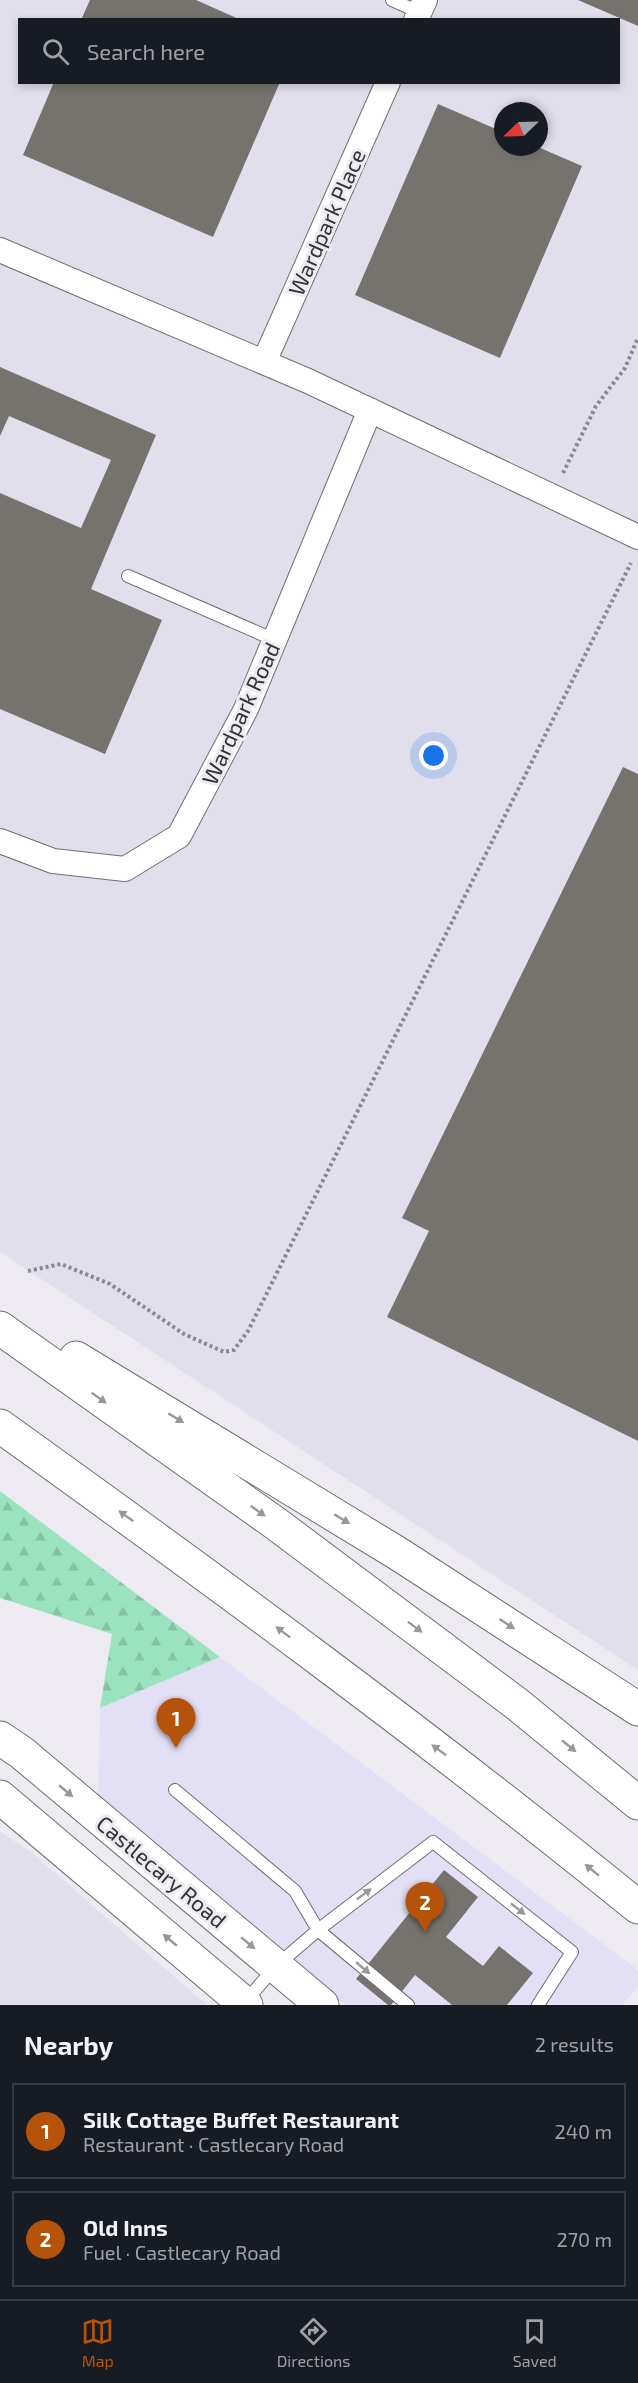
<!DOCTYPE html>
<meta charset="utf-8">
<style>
:root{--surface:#171b24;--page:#20242c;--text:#f1f3f6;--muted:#9ea1a6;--line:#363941;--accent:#b45309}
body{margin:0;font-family:"Exo 2",sans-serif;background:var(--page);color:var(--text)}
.compass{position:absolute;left:494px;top:102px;width:54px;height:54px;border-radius:50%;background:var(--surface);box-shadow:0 3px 9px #0003;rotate:247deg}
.you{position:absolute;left:434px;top:756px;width:21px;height:21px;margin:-15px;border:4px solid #fff;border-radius:50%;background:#1a73e8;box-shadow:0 0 0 9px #1a73e833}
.badge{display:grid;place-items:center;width:39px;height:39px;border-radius:50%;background:var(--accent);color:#fff;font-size:20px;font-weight:700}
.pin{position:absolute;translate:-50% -50px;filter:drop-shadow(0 2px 3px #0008)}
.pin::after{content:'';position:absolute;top:32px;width:21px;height:18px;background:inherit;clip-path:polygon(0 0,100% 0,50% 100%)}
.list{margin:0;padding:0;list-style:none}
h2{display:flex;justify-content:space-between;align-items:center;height:78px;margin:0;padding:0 24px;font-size:26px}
h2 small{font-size:20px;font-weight:400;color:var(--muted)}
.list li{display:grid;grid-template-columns:39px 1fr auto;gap:18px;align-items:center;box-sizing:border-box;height:96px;margin:0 12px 12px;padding:0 12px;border:2px solid var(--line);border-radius:0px}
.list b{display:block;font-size:22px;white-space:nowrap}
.list p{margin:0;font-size:20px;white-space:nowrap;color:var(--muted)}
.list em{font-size:20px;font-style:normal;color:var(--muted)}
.icon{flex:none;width:33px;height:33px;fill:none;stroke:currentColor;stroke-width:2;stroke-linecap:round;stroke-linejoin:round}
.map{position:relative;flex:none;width:638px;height:2005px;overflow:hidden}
.search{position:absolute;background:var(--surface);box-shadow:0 3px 9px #0003;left:18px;right:18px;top:18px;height:66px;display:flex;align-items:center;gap:15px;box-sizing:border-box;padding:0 21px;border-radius:0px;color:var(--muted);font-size:22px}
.sheet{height:294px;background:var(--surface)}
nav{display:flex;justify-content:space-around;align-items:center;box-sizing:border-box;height:84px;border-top:2px solid var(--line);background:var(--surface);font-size:16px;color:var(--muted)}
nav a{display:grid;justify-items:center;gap:3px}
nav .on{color:var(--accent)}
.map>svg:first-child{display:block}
.commercial{fill:#e3dff5}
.built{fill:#e2dfed;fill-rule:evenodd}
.forest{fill:url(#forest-firs)}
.building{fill:#76736e}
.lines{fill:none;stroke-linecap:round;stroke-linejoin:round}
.lane-casing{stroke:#706e74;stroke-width:14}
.street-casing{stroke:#706e74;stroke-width:26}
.secondary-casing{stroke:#706e74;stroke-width:35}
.highway-casing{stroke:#706e74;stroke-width:35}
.path{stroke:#89888b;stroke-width:4;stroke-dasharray:3 3;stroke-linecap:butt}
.lane{stroke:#fff;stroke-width:12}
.street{stroke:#fff;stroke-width:24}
.secondary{stroke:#fff;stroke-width:33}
.highway{stroke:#fff;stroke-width:33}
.oneway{fill:#98989a}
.labels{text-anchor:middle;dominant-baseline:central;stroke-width:6;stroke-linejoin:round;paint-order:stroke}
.street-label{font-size:22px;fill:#323234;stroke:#edebf1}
</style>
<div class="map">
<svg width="638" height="2005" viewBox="0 0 638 2005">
<defs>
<pattern id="forest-firs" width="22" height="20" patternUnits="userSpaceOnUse" patternTransform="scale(1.5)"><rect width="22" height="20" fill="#9be3bf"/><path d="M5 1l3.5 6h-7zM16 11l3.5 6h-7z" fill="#86c3a5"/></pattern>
</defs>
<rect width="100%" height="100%" fill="#edebf1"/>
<path class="commercial" d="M220,1657L638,1970V1987L622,2005H345L98,1799L100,1708Z"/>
<path class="built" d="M0,0H638V1670L0,1252ZM20,20H618V82H20ZM503,111H539V147H503Z
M0,1831L32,1853L207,2005H0Z"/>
<path class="forest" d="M0,1491L220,1657L100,1708L112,1634L0,1598Z"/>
<path class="building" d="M90,0H196L241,20H81Z
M578,0H638V26Z
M54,82H280L213,237L23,155Z
M438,104L503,132V147H538L582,166L500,358L355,295Z
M0,367L156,435L91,589L162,620L105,754L0,709V493L81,528L111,460L9,416L0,436Z
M623,767L638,774V1441L387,1317L429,1231L402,1218Z
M444,1870L478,1897L446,1937L483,1966L499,1946L533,1973L507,2005H452L415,1975L391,2005H388L356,1979Z"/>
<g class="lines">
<defs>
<path id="lane" d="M392,0L419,12
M128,576L275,640
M175,1790L295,1891L318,1930L433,1842L572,1952L538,2005
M245,2002L276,1966L318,1930L408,2005"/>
<path id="street" d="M416,20L425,0
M0,250L308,381L638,537
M264,362L388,82
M0,841L53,861L125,869L179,836L246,709L370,410"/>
<path id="secondary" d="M0,1738L22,1753L322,2005
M0,1797L246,2005"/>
<path id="highway" d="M0,1328L275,1523L517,1704L638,1803
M76,1358L397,1553L638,1709
M0,1426C216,1581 431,1739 638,1907"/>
</defs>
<use href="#lane" class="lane-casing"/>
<use href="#street" class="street-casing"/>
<use href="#secondary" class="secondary-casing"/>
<use href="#highway" class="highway-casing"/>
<path class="path" d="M563,473L596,406L625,368L638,338
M28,1271L61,1264L110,1284L184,1334L224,1352L234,1350L248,1331L631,563"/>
<use href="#lane" class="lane"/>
<use href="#street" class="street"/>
<use href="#secondary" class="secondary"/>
<use href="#highway" class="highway"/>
</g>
<defs><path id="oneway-solid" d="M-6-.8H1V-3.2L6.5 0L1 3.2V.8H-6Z" transform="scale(1.5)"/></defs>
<g class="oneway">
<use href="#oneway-solid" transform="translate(99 1398) rotate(35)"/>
<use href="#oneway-solid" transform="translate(176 1418) rotate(31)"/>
<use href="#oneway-solid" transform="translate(258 1511) rotate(35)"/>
<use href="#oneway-solid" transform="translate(126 1516) rotate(-144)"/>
<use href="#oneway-solid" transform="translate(342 1519) rotate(31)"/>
<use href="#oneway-solid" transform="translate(507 1624) rotate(33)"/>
<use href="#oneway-solid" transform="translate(415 1627) rotate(37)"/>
<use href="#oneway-solid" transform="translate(283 1632) rotate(-143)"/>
<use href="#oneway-solid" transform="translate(569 1746) rotate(39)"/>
<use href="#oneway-solid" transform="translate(439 1750) rotate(-143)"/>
<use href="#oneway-solid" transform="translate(66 1791) rotate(40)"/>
<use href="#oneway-solid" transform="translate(592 1870) rotate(-141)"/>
<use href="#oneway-solid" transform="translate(364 1894) rotate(-37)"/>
<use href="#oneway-solid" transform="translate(518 1909) rotate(38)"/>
<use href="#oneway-solid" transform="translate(170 1940) rotate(-140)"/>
<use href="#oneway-solid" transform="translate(248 1943) rotate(40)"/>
<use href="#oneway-solid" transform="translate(363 1968) rotate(40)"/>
</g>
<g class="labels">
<g class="street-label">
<text transform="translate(326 222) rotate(-66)">Wardpark Place</text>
<text transform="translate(240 713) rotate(-65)">Wardpark Road</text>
<text transform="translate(162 1871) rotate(40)">Castlecary Road</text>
</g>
</g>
</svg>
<svg class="compass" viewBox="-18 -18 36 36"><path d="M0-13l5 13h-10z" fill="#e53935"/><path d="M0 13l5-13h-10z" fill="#9ea1a6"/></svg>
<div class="you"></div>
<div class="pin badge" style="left:176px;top:1748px">1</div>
<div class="pin badge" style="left:425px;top:1932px">2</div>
<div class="search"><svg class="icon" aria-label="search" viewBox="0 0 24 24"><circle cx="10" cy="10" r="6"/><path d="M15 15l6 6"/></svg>Search here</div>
</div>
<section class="sheet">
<h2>Nearby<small>2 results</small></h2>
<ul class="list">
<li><span class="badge">1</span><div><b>Silk Cottage Buffet Restaurant</b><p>Restaurant · Castlecary Road</p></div><em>240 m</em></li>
<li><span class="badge">2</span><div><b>Old Inns</b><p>Fuel · Castlecary Road</p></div><em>270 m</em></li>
</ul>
</section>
<nav>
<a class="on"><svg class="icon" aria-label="map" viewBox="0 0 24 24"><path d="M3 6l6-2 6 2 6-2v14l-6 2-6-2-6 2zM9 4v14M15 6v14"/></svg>Map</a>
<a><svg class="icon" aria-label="directions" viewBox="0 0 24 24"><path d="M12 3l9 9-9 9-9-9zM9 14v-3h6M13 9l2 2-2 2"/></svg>Directions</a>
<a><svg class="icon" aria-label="saved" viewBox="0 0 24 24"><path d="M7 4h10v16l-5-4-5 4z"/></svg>Saved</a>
</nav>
